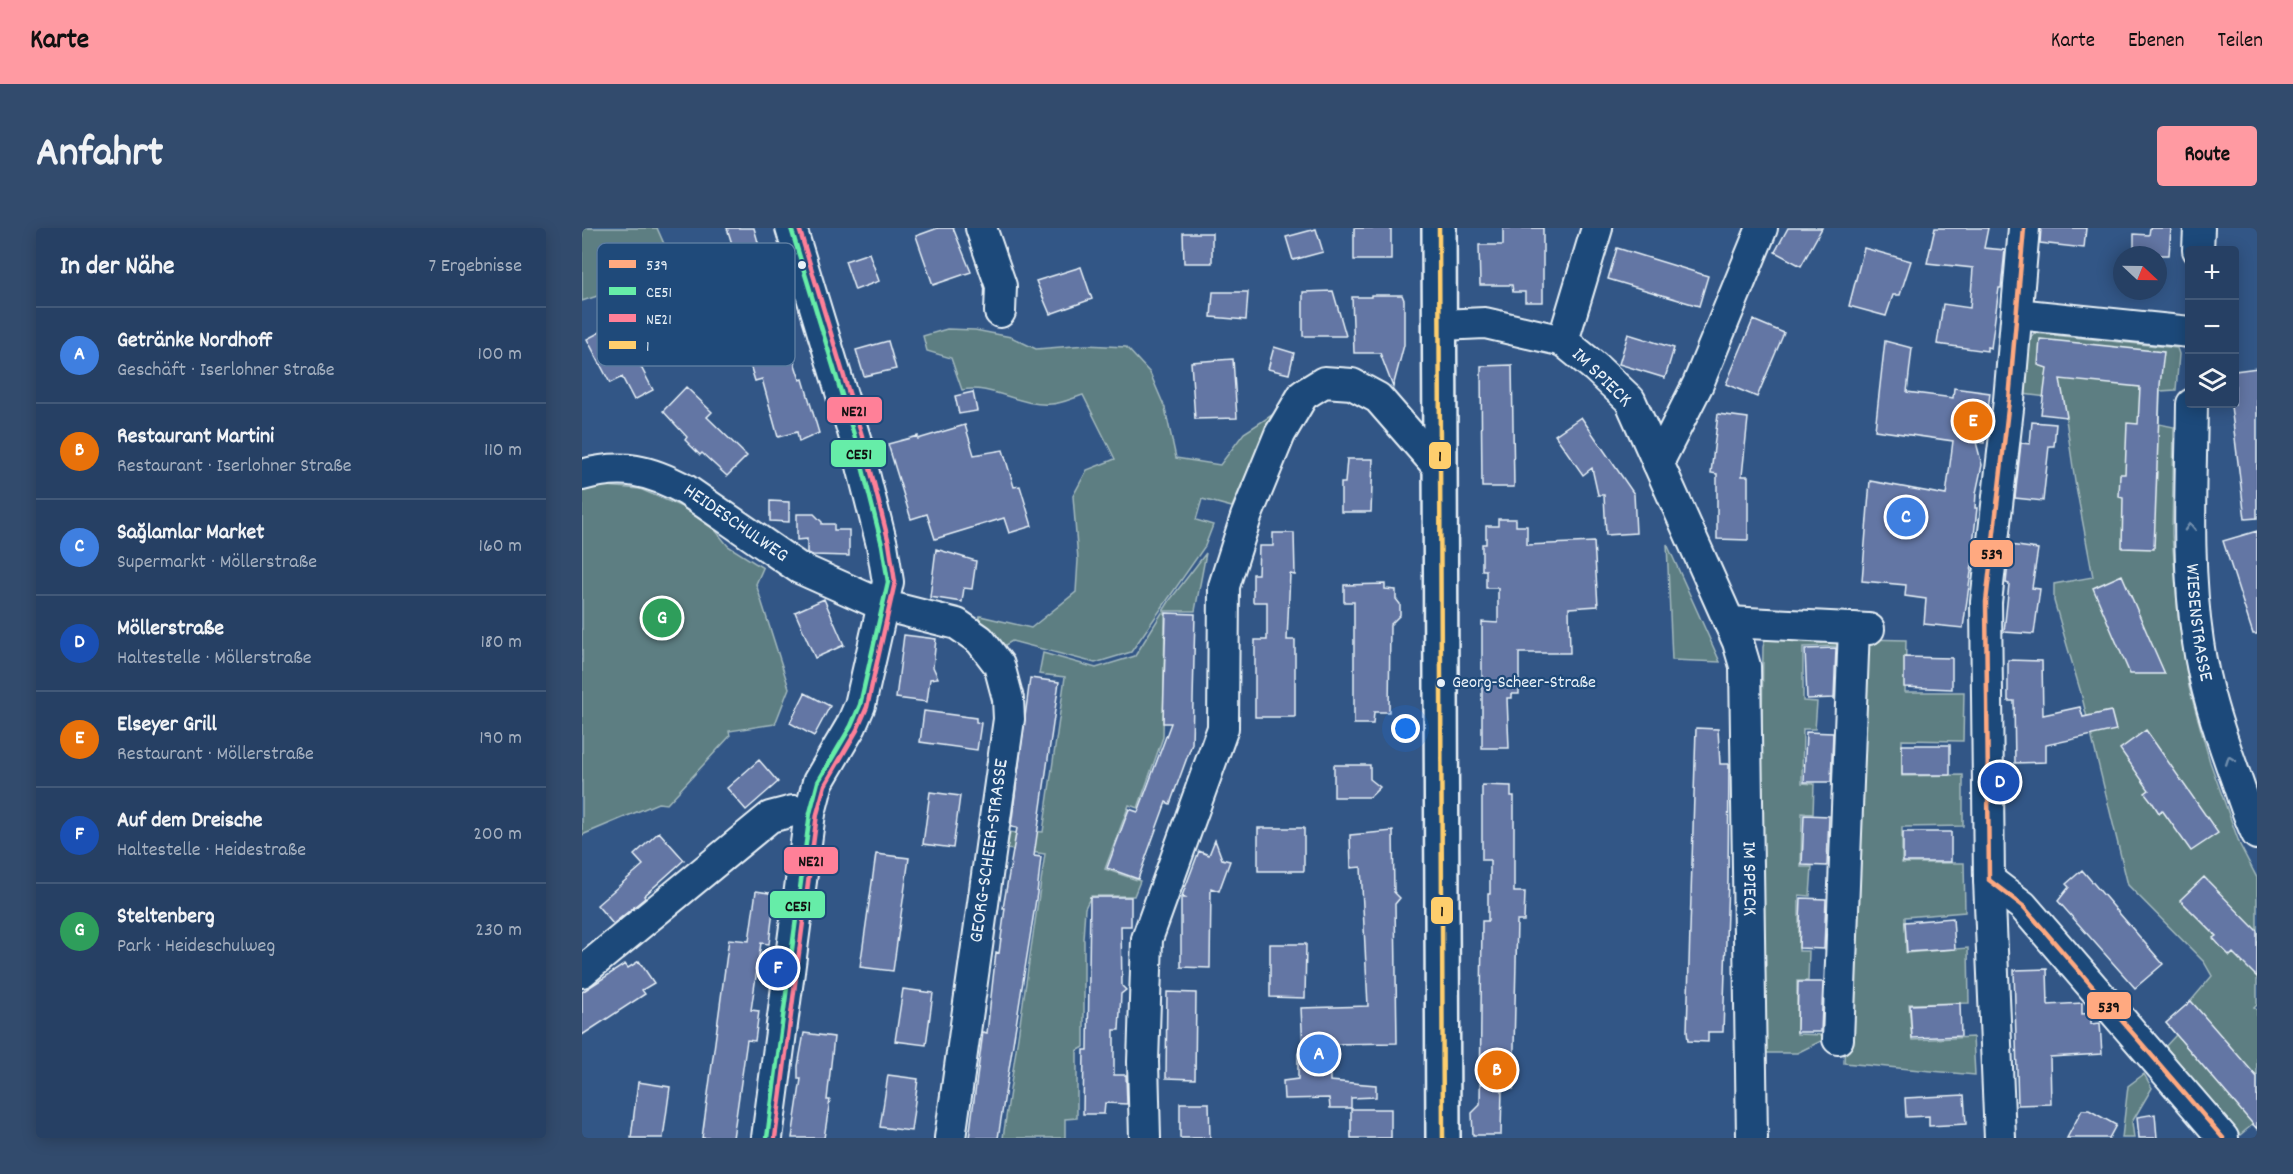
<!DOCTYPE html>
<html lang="de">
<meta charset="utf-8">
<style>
:root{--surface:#264064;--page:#324b6d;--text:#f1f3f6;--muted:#a4afbf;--line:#425978;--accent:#ff9aa2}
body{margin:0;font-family:Dekko,sans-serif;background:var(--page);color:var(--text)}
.controls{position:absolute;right:18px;top:18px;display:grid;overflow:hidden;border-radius:6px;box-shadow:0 3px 15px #0003}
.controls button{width:54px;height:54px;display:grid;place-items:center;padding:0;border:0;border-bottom:2px solid var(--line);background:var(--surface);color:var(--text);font:30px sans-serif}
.compass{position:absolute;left:1531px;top:18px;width:54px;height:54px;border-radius:50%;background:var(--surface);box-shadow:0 3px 15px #0003;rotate:112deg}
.you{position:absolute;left:824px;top:501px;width:21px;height:21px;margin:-15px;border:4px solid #fff;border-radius:50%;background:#1a73e8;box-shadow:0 0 0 9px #1a73e833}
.badge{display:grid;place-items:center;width:39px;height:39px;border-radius:50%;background:var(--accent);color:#fff;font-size:20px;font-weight:700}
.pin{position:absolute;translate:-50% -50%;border:3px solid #fff;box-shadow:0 2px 6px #0006}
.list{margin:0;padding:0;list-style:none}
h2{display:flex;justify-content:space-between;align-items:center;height:78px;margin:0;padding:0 24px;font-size:26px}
h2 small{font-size:20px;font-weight:400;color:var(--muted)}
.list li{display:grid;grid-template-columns:39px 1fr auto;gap:18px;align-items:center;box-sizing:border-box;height:96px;padding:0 24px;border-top:2px solid var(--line)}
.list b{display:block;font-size:22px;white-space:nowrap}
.list p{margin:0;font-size:20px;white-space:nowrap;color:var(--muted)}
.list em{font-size:20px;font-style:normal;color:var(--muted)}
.icon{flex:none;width:33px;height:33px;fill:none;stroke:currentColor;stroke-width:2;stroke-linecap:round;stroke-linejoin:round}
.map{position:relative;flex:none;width:1675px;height:910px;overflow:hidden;border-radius:6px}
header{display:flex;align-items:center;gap:36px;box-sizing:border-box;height:84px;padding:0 30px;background:var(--accent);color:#111}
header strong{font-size:28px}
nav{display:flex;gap:33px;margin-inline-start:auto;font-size:21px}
.intro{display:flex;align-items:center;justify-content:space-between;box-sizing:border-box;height:144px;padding:0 36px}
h1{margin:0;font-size:42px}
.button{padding:15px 27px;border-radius:6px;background:var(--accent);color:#111;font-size:21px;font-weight:700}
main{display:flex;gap:36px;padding:0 36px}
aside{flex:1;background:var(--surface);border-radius:6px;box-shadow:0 3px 15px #0003}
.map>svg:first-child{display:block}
.green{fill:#5d7e82;stroke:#a2b8bd;stroke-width:1.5}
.building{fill:#6376a4;stroke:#e8f1f8;stroke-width:1.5}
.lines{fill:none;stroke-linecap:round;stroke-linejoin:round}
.minor-casing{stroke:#e8f1f8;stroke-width:34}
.major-casing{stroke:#e8f1f8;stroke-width:38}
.minor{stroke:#1f4a7a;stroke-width:30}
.major{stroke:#1f4a7a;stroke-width:33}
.bus-1-casing{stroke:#1f4a7a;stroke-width:9}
.bus-2-casing{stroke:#1f4a7a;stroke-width:9}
.bus-3-casing{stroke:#1f4a7a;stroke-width:9}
.bus-4-casing{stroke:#1f4a7a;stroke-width:9}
.bus-1{stroke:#ffa980;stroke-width:4.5}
.bus-2{stroke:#66eda8;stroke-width:4.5}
.bus-3{stroke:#ff8098;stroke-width:4.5}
.bus-4{stroke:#fece6d;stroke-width:4.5}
.oneway{stroke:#6f8dac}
.bus-dot{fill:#e8f1f8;stroke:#1f4a7a;stroke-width:2}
.labels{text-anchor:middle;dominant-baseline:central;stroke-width:4.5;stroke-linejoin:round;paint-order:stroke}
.bus-label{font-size:18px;fill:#e8f1f8;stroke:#1f4a7a;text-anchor:start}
.street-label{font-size:20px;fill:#e8f1f8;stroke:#1f4a7a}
.key{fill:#1f4a7a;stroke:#5b7ca0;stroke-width:1.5}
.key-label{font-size:16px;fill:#e8f1f8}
.line-badge{stroke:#1f4a7a;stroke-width:2}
.pale-badge-label{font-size:16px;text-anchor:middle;font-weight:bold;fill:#111}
</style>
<header>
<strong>Karte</strong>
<nav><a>Karte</a><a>Ebenen</a><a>Teilen</a></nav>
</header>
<div class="intro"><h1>Anfahrt</h1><a class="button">Route</a></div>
<main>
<aside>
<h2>In der Nähe<small>7 Ergebnisse</small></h2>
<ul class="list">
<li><span class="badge" style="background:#3f7fe0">A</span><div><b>Getränke Nordhoff</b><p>Geschäft · Iserlohner Straße</p></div><em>100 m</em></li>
<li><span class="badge" style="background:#e8710a">B</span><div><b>Restaurant Martini</b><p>Restaurant · Iserlohner Straße</p></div><em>110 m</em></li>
<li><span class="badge" style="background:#3f7fe0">C</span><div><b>Sağlamlar Market</b><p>Supermarkt · Möllerstraße</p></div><em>160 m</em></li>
<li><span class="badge" style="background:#1a4fb4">D</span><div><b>Möllerstraße</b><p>Haltestelle · Möllerstraße</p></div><em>180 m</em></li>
<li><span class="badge" style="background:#e8710a">E</span><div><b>Elseyer Grill</b><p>Restaurant · Möllerstraße</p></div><em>190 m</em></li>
<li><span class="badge" style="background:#1a4fb4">F</span><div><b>Auf dem Dreische</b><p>Haltestelle · Heidestraße</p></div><em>200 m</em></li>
<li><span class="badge" style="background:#2e9e5b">G</span><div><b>Steltenberg</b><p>Park · Heideschulweg</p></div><em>230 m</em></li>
</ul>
</aside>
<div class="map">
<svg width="1675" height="910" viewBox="0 0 1675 910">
<rect width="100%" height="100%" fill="#325686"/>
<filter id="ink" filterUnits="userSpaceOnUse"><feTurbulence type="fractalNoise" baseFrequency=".0167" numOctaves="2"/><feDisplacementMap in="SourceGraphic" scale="12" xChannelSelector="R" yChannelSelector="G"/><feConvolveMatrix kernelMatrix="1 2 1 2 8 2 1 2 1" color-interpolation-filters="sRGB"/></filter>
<g filter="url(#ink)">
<path class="green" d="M0,0H75L94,43L57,58L34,62L0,73Z
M365,101L393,102L429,109L454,121L504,117L544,119L568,145L583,180L594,230L638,237L662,205L690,187L650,279L620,271L614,292L631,297L623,318L549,424L513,435L430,413L418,420L395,396L398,388L449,400L494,364L496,332L491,268L505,242L533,231L501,167C491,170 479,176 469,176C439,179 409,156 380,162L369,130L345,123L341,108Z
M1452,105L1595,120L1597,126L1594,162L1578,163L1577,196L1592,199L1590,306L1596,388L1607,459L1628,534L1658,617L1675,650V777L1672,780L1675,782V893L1658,907L1581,821L1594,807L1584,795L1608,774L1630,748L1622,734L1546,657L1499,465L1472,373V356L1511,349L1493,253L1481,171L1441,166L1449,109Z
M24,258L58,261L100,279L134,303L146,318L181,340L174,356L207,460L193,496L147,503L148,508L85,576L76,575L0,607V263Z
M1085,316L1138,434L1090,432Z
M624,325L613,383H583L581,509L556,580L547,577L523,641L558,653L552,668H509L503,680L501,711L502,712V819L495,823V890L483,891V910H421L463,626L425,621L428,604L449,607V603L461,604L483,449L457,446L461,425L514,440L553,428L588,372Z
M1188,405H1224L1223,414L1240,415L1242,407L1255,412L1257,418L1221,419V473L1235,474L1233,501H1221L1220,555L1232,556L1231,586L1220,585L1219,639H1230L1228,668L1217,667V723H1227L1226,753H1215V806L1242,807L1243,811L1215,825H1176L1181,419L1183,411Z
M1281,411L1324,412L1323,464H1382L1381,513L1320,512V548L1381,547V598L1320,599V635H1382L1383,684L1323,689L1324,725L1386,720L1387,775L1327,776L1330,812L1391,809L1393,847L1262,835L1279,434Z
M1562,846L1570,860L1550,894L1552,910H1540L1546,858Z"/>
<path class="building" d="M145,0H172L187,53L159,61L151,33L155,32Z
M356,0H371L389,44L351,57L334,8Z
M772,0H809V32H772Z
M921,0H961V74H943V64H931L930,57H898L897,17H921Z
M1206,0H1240L1219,38L1193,24Z
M1353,0H1406L1402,20L1423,22L1419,60H1417L1409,120L1405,119V123L1355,116L1361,76L1388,80L1391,40L1345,35Z
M1459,0H1504L1502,20L1458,15Z
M1568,0H1589L1587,27H1552V6L1567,7Z
M734,1L741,24L711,32L704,9Z
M601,5H630V35H602Z
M1035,20L1126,48L1117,78L1026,51Z
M1282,20L1329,33L1318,67H1311L1304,88L1267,78Z
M287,25L297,53L273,62L263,33Z
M499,39L510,71L468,86L454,53Z
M751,63L764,108H721V64Z
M631,64H666L664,92L629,89Z
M789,67H820L822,72V117L811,159L798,125H772L770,69H789Z
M50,87L73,131L59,139L71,162L52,172L40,149L28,155L5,111Z
M1171,92L1202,105L1175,169L1144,156Z
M1046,106L1092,120L1083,150L1037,136Z
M201,110L207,125L209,124L218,152L221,151L237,205L217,214L215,204L196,209L180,151L173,153L165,127L175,124L173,120Z
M1458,111L1582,124L1578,157L1572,321L1540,320L1541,270L1537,269L1538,246H1543L1545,195L1556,196L1558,159L1478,151L1485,189L1459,186L1465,140L1456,137Z
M306,113L314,141L282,148L274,122Z
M1303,113L1330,120L1325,164L1371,170L1372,160L1408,165L1402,215L1394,214L1400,237L1394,265L1393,280H1395L1391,316H1393L1381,400L1342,396L1344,371L1323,368L1324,357L1280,353L1288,253L1364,267L1371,213L1293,202Z
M692,119L712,125L707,146L686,141Z
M651,131L655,190L613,191L609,134Z
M930,137L932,259H900L899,138Z
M1675,140V290L1663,291L1649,178L1653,177V143Z
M104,159L130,184L125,189L165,228L145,248L120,225L118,227L103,212L105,209L81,183Z
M391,164L395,183L377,186L373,168Z
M1136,186L1166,190L1160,248H1166V312L1135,311V246L1129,245Z
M999,189L1052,266L1054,305L1024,307L1022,267H1016L1010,240L1001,247L973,207Z
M1450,194L1474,196L1472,218H1467L1461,273L1433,270L1439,215L1448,216Z
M383,197L392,227L421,222L432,259L438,258L450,298L427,305L422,290L353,311L345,286L329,291L306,216L336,208V211Z
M765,231H791L789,284H759V255H763Z
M188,273L207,274V294L188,293Z
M215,286H232L240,294V296H252V302H267V328L231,327L225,325V311L215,312Z
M916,291H934V298H945V317L1012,314L1016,378L987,380L988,425H937V466H930V470H925L927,520H900V394L916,395V360H904V342H900V316H904V298H916Z
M1675,303V406H1671L1641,313Z
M691,305H712L713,347L708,346L705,412H713V489H673V412H685V374H671V346H676L677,318H691Z
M1428,317L1456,321L1450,360L1458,361L1452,406L1422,404L1427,356L1424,355Z
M354,321L394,333L390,361L382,360L380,374L348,369Z
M1540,347L1565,405L1583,446H1548L1511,360Z
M803,356V361L814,362V371L818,376V387L808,397L807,484H792L791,496H772V374H762V357Z
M242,371L262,417L233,430L213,384Z
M584,385L613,386L610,516L588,576L584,574L556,651L525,640L547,581L556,584L589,495H581Z
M322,407L354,411L351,439L356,450L348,451L345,474L314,470Z
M1254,420L1252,470L1225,471L1223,421Z
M1322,429L1370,430V461L1322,459Z
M1426,432L1460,433L1461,487L1498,479L1501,489L1529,483L1534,502L1464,517V534L1433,535L1432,473H1426Z
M448,450L477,454L452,628L459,629L455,665L416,910H387L401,804L405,805L414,724L417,725L423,680H421L435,600L429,599Z
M223,465L248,478L232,508L208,495Z
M342,483L394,490V494L399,495L395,522L338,514Z
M1114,500L1136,501L1138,536H1147L1146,652L1141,804H1126V814L1106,813L1105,803Z
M1564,502L1636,605L1609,623L1580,582L1577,585L1570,574L1563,565L1567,562L1538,521Z
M1224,504L1251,505L1249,554H1222Z
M1320,517H1368V547H1320Z
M177,532L196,554L164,582L145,560Z
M752,537H788V551L798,559L788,569H752Z
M900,557L929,558V568H932V664H943L942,693H935L931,861L920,860L919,907H891L890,885L898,877L900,693H906V666H908V632H900Z
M348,564L378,568L371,620L341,616Z
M1222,587L1247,588L1245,638L1220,637Z
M676,600H722V643H676Z
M811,603L812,664L818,670L813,676L815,815L747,816L748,853L794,857V869L769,870V880H748L747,870L702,871L701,853L716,851V826L721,821L719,780L786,778L779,639L769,640L768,607Z
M77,604L102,632L62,668L63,670L31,696L15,677L61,637L52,627Z
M1321,604H1369V634H1321Z
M633,612L640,631L648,633L637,663L629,660L628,740L599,739V670H605L600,668L617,623L627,627Z
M294,626L327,630L311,743L278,739Z
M1500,642L1581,736L1553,760L1476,673L1487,659L1484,656Z
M1622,649L1675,703V749L1651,725L1648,728L1639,719L1631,710L1634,708L1598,672Z
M174,663L193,666L187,716L179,715L169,782L177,783L173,813L165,812L151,910H120L147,711L167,713Z
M508,669H549V698H539L540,758L544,762L539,766L537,802H532V847H544L545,876L523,875L522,886H501L502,822H506Z
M1219,670L1244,671L1242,721L1217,720Z
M1371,690L1373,721L1325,724L1323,694Z
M688,716H724L723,770L688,769Z
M57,733L72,755L60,762L63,766L0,807V764L43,736L46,740Z
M1465,741L1466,777L1500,775V786L1509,785V796L1518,795L1520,826L1468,829L1469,876L1436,877L1432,742Z
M1216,754H1241L1239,804H1215Z
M321,761L351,765L344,817L313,813Z
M585,764L614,765L613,851L584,850Z
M1609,773L1675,849V901L1584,795Z
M1378,775L1379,808L1330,810L1328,777Z
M222,805L252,809L245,872H248L242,910H210L219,851H216V838Z
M306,847L336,851L329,903L298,899Z
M56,854L88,859L81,910H49Z
M1382,867L1384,896L1347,898V888L1324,889L1323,870Z
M598,875H627L628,910H598Z
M769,881H809V910H769Z
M1500,882H1507L1534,897L1527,910H1485Z
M1573,886L1575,910H1557L1555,889Z"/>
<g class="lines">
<defs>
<g id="minor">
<path d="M399,0L419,58L418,84"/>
<path d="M1616,22L1617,0"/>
<path d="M1435,86L1608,104"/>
<path id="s1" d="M859,97L903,95L981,113L1013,139L1048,172L1156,414L1163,438L1170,910"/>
<path d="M981,113L1015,0"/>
<path id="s2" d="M1610,176C1609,255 1604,335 1616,414C1622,458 1636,500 1651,542C1659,563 1665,586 1675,606"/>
<path d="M1076,235L1116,156L1180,0"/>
<path id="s3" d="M0,247C41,236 67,242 104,262L217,340L300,377L375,396L398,412L417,437L426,471L427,491L368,910"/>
<path d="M1147,394L1287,401"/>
<path d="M1407,652L1441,678L1641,910"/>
<path d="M0,744L188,589L211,583L228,585"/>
<path d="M1256,811L1272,400"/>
<path d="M185,910L228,585L236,554L269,498L278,477L306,354L300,317L273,210L209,0"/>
<path d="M563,910L561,834L565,711L641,500L642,358L664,289L698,206L721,167L742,154L770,156L796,170L858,241"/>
<path d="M1418,910L1407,652L1404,374L1427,172L1442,0"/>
</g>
<path id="major" d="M857,0L861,910"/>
</defs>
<use href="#minor" class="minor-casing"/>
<use href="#major" class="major-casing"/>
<use href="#minor" class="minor"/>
<use href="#major" class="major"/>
<defs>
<path id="bus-1" d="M1407,652L1404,374L1427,172L1442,0
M1407,652L1441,678L1641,910"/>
<path id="bus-2" d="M185,910L228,585L236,554L269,498L278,477L306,354L300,317L273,210L209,0"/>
<path id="bus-3" d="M193,910L235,586L243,557L275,502L285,479L313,354L307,315L280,208L217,0"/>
<path id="bus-4" d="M857,0L861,910"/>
</defs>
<use href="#bus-1" class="bus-1-casing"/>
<use href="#bus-2" class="bus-2-casing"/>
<use href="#bus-3" class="bus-3-casing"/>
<use href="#bus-4" class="bus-4-casing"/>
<use href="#bus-1" class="bus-1"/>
<use href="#bus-2" class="bus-2"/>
<use href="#bus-3" class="bus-3"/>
<use href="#bus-4" class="bus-4"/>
</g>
<defs><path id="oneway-chevron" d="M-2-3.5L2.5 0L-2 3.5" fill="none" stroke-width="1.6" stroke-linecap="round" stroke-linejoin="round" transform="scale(1.5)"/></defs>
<g class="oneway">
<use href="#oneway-chevron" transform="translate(1608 299) rotate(-92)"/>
<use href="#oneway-chevron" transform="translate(1648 532) rotate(-110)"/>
</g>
</g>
<g class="bus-dot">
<circle cx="220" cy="37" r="5"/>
<circle cx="859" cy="455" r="5"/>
</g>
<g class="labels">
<g class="bus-label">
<text x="870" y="455">Georg-Scheer-Straße</text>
</g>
<g class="street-label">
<text transform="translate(1019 150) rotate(44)">IM SPIECK</text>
<text stroke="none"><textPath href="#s3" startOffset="168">HEIDESCHULWEG</textPath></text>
<text stroke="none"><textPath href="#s2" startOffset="219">WIESENSTRASSE</textPath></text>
<text transform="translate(408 623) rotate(-82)">GEORG-SCHEER-STRASSE</text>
<text stroke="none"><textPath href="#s1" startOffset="716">IM SPIECK</textPath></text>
</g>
</g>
<rect x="15" y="15" width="198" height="123" rx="9" class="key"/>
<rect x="27" y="32" width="27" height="8" fill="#ffa980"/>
<rect x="27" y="59" width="27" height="8" fill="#66eda8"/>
<rect x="27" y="86" width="27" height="8" fill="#ff8098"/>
<rect x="27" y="113" width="27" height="8" fill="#fece6d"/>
<g class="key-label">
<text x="64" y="42">539</text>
<text x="64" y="69">CE51</text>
<text x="64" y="96">NE21</text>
<text x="64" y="123">1</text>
</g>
<g class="line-badge">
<rect x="244" y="168" width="57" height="28" rx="6" fill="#ff8098"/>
<rect x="248" y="211" width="57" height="29" rx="6" fill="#66eda8"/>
<rect x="846" y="213" width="24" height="29" rx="6" fill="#fece6d"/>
<rect x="1387" y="311" width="45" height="29" rx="6" fill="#ffa980"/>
<rect x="201" y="618" width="56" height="29" rx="6" fill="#ff8098"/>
<rect x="187" y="662" width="57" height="29" rx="6" fill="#66eda8"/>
<rect x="848" y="668" width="24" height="29" rx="6" fill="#fece6d"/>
<rect x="1504" y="763" width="46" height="29" rx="6" fill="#ffa980"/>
</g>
<g class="pale-badge-label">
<text x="272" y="188">NE21</text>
<text x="277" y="231">CE51</text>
<text x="858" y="233">1</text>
<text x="1410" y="331">539</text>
<text x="229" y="638">NE21</text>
<text x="216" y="683">CE51</text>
<text x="860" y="688">1</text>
<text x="1527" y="784">539</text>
</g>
</svg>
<div class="controls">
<button>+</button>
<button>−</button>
<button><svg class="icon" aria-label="layers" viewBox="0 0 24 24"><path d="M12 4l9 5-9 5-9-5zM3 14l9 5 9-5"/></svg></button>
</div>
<svg class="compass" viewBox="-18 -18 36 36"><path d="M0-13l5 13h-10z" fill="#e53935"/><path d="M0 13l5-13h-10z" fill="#a4afbf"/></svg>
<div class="you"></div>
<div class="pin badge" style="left:737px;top:826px;background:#3f7fe0">A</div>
<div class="pin badge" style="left:915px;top:842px;background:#e8710a">B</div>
<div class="pin badge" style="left:1324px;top:289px;background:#3f7fe0">C</div>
<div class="pin badge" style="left:1418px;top:554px;background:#1a4fb4">D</div>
<div class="pin badge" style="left:1391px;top:193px;background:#e8710a">E</div>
<div class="pin badge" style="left:196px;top:740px;background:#1a4fb4">F</div>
<div class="pin badge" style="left:80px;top:390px;background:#2e9e5b">G</div>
</div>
</main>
